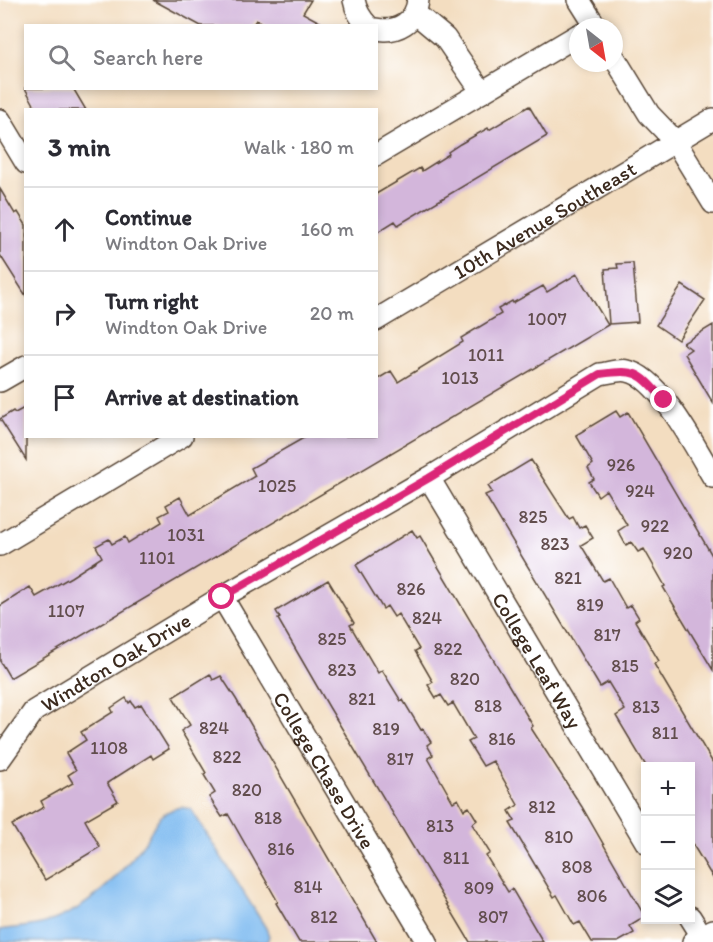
<!DOCTYPE html>
<meta charset="utf-8">
<style>
:root{--surface:#fff;--page:#f2f2f3;--text:#2b2b33;--muted:#7c7c81;--line:#e1e1e2}
body{margin:0;font-family:Itim,sans-serif;background:var(--page);color:var(--text)}
.controls{position:absolute;right:18px;bottom:18px;display:grid;overflow:hidden;border-radius:0px;box-shadow:0 3px 9px #0003}
.controls button{width:54px;height:54px;display:grid;place-items:center;padding:0;border:0;border-bottom:2px solid var(--line);background:var(--surface);color:var(--text);font:30px sans-serif}
.compass{position:absolute;left:569px;top:18px;width:54px;height:54px;border-radius:50%;background:var(--surface);box-shadow:0 3px 9px #0003;rotate:149deg}
.stop{position:absolute;width:18px;height:18px;margin:-14px;border:4px solid #db2777;border-radius:50%;background:#fff}
.stop.end{background:#db2777;border-color:#fff;box-shadow:0 2px 6px #0008}
.list{margin:0;padding:0;list-style:none}
h2{display:flex;justify-content:space-between;align-items:center;height:78px;margin:0;padding:0 24px;font-size:26px}
h2 small{font-size:20px;font-weight:400;color:var(--muted)}
.list li{display:grid;grid-template-columns:39px 1fr auto;gap:18px;align-items:center;box-sizing:border-box;height:84px;padding:0 24px;border-top:2px solid var(--line)}
.list b{display:block;font-size:22px;white-space:nowrap}
.list p{margin:0;font-size:20px;white-space:nowrap;color:var(--muted)}
.list em{font-size:20px;font-style:normal;color:var(--muted)}
.icon{flex:none;width:33px;height:33px;fill:none;stroke:currentColor;stroke-width:2;stroke-linecap:round;stroke-linejoin:round}
.map{position:relative;flex:none;width:713px;height:942px;overflow:hidden}
.search{position:absolute;background:var(--surface);box-shadow:0 3px 9px #0003;left:24px;top:24px;width:354px;height:66px;display:flex;align-items:center;gap:15px;box-sizing:border-box;padding:0 21px;border-radius:0px;color:var(--muted);font-size:22px}
.panel{position:absolute;background:var(--surface);box-shadow:0 3px 9px #0003;left:24px;top:108px;width:354px;height:330px;border-radius:0px}
.map>svg:first-child{display:block}
.water{fill:#7dbaf0;stroke:#5c7287;stroke-width:1.5}
.building{fill:#d3b6db}
.lines{fill:none;stroke-linecap:round;stroke-linejoin:round}
.minor-casing{stroke:#574536;stroke-width:24}
.minor{stroke:#fff;stroke-width:21}
.route{stroke:#db2777;stroke-width:8}
.labels{text-anchor:middle;dominant-baseline:central;stroke-width:5;stroke-linejoin:round;paint-order:stroke}
.number-label{font-size:18px;fill:#614d4d}
.street-label{font-size:21px;fill:#3b2a1e;stroke:#fff}
</style>
<div class="map">
<svg width="713" height="942" viewBox="0 0 713 942">
<rect width="100%" height="100%" fill="#fff"/>
<filter id="ink" filterUnits="userSpaceOnUse"><feTurbulence type="fractalNoise" baseFrequency=".0167" numOctaves="2"/><feDisplacementMap in="SourceGraphic" scale="12" xChannelSelector="R" yChannelSelector="G"/><feConvolveMatrix kernelMatrix="1 2 1 2 8 2 1 2 1" color-interpolation-filters="sRGB"/></filter>
<filter id="wash" filterUnits="userSpaceOnUse"><feTurbulence type="fractalNoise" baseFrequency=".008" numOctaves="4" result="noise"/><feDisplacementMap in="SourceGraphic" scale="24" xChannelSelector="R" yChannelSelector="G"/><feGaussianBlur stdDeviation="1.35" result="paint"/><feColorMatrix in="noise" values="0 0 0 0 0 0 0 0 0 0 0 0 0 0 0 0 0 1.4 0 .05"/><feComposite in="paint" operator="in"/></filter>
<g filter="url(#wash)">
<rect width="100%" height="100%" fill="#f3ddc0"/>
<path class="water" d="M181,807L191,809L266,928L269,936L267,942H0V930C13,928 28,927 41,924C84,913 115,881 141,847C157,827 152,814 181,807Z"/>
<g id="blocks">
<path class="building" d="M153,0H311L303,13L327,26H267L256,20L252,26H201Z
M25,88H73L86,110H37Z
M529,106L547,136L398,225L395,221L376,233V194L420,168L422,171L449,154L448,152L460,144L488,128L489,130Z
M0,189L15,214L18,212L26,225V296L0,255Z
M633,263L638,322L609,324L605,269L618,268L617,264Z
M577,274L608,325L10,678L0,661V606L30,587L36,597L71,577L102,557L96,546L109,539L112,544L125,537L128,543L162,522L159,516L169,511L166,505L180,497L190,515L255,476L251,468L307,436H376V380L391,371L398,382L463,342L461,338L501,314L498,309L512,301L513,303L543,286L547,292Z
M682,285L705,300L678,340L656,325Z
M713,325V403L684,354L691,349L683,343Z
M26,407V460L0,419L13,411L15,413Z
M616,411L620,417L628,412L713,557V670L663,587L665,586L644,549L638,552L631,542L626,545L618,531L627,525L606,490L598,496L589,482L594,479L588,468L593,464L576,435Z
M531,460L569,519L573,517L579,528L585,525L593,538L581,545L603,581L609,578L626,608L631,605L639,618L635,621L659,661L654,664L713,763V878L690,840V766H646L616,716L625,710L608,682L600,687L485,495L492,492L488,486Z
M412,530L417,538L420,536L430,553L533,726L531,728L582,807L645,917L630,926L634,933L618,942H592L580,922L574,925L557,895L554,897L510,823L515,821L509,811L518,805L493,761L483,766L468,742L474,739L453,703L448,706L441,695L436,698L428,685L433,682L415,651L419,649L398,614L394,617L387,606L383,609L356,565Z
M328,580L354,623L350,625L378,673L382,670L401,701L403,700L421,730L423,729L431,742L427,745L433,755L428,758L453,802L458,799L464,810L469,807L477,820L472,824L490,853L486,856L508,892L512,889L543,942H470L329,707L278,619L280,618L276,611Z
M210,674L213,680L221,676L236,699L377,942H299L276,903L278,902L228,814L222,817L209,797L215,793L204,775L206,773L181,731L190,725L173,697Z
M126,698L129,703L131,701L135,707L141,704L169,749L153,759L151,755L107,783L118,801L85,820L100,847L45,880L12,825L44,807L41,801L73,783L68,775L76,770L66,753L86,740L81,732L113,712L111,708Z"/>
</g>
</g>
<g filter="url(#ink)">
<use href="#blocks" fill-opacity="0" stroke="#574536" stroke-width="1.5"/>
<g class="lines">
<defs>
<g id="minor">
<path d="M354,0C356,11 360,18 368,26"/>
<path d="M579,0L596,27"/>
<path d="M415,13L445,38L482,92"/>
<path d="M376,29C397,33 416,22 418,0"/>
<path d="M614,57L649,114L675,141L713,203"/>
<path d="M0,120L26,163"/>
<path d="M376,155L578,35"/>
<path id="s1" d="M376,320L713,119"/>
<path d="M0,381L26,366"/>
<path id="s2" d="M429,478L646,842"/>
<path d="M0,545L182,436"/>
<path id="s3" d="M222,597L427,942"/>
<path id="s4" d="M0,759L34,711L222,597L429,478L600,374C608,373 620,369 627,371C659,376 697,450 713,477"/>
<path d="M690,917L702,936"/>
<path d="M693,942L713,930"/>
</g>
</defs>
<use href="#minor" class="minor-casing"/>
<use href="#minor" class="minor"/>
</g>
</g>
<g class="lines" filter="url(#ink)">
<path class="route" d="M222,597L429,478L600,374C638,369 639,372 664,400"/>
</g>
<g class="labels">
<g class="number-label">
<text x="547" y="319">1007</text>
<text x="486" y="355">1011</text>
<text x="460" y="378">1013</text>
<text x="621" y="465">926</text>
<text x="277" y="486">1025</text>
<text x="640" y="491">924</text>
<text x="533" y="517">825</text>
<text x="655" y="526">922</text>
<text x="186" y="535">1031</text>
<text x="555" y="544">823</text>
<text x="678" y="553">920</text>
<text x="157" y="558">1101</text>
<text x="568" y="578">821</text>
<text x="411" y="589">826</text>
<text x="590" y="605">819</text>
<text x="66" y="611">1107</text>
<text x="427" y="618">824</text>
<text x="607" y="635">817</text>
<text x="332" y="639">825</text>
<text x="448" y="649">822</text>
<text x="625" y="666">815</text>
<text x="342" y="670">823</text>
<text x="465" y="679">820</text>
<text x="362" y="699">821</text>
<text x="488" y="706">818</text>
<text x="646" y="707">813</text>
<text x="214" y="728">824</text>
<text x="386" y="729">819</text>
<text x="665" y="733">811</text>
<text x="502" y="739">816</text>
<text x="109" y="748">1108</text>
<text x="227" y="757">822</text>
<text x="400" y="759">817</text>
<text x="247" y="790">820</text>
<text x="542" y="807">812</text>
<text x="268" y="818">818</text>
<text x="440" y="826">813</text>
<text x="559" y="837">810</text>
<text x="281" y="849">816</text>
<text x="456" y="858">811</text>
<text x="577" y="867">808</text>
<text x="308" y="887">814</text>
<text x="479" y="888">809</text>
<text x="592" y="896">806</text>
<text x="324" y="917">812</text>
<text x="493" y="917">807</text>
</g>
<g class="street-label">
<text stroke="none"><textPath href="#s1" startOffset="196">10th Avenue Southeast</textPath></text>
<text stroke="none"><textPath href="#s2" startOffset="212">College Leaf Way</textPath></text>
<text stroke="none"><textPath href="#s4" startOffset="154">Windton Oak Drive</textPath></text>
<text stroke="none"><textPath href="#s3" startOffset="201">College Chase Drive</textPath></text>
</g>
</g>
</svg>
<div class="controls">
<button>+</button>
<button>−</button>
<button><svg class="icon" aria-label="layers" viewBox="0 0 24 24"><path d="M12 4l9 5-9 5-9-5zM3 14l9 5 9-5"/></svg></button>
</div>
<svg class="compass" viewBox="-18 -18 36 36"><path d="M0-13l5 13h-10z" fill="#e53935"/><path d="M0 13l5-13h-10z" fill="#7c7c81"/></svg>
<div class="stop" style="left:222px;top:597px"></div>
<div class="stop end" style="left:664px;top:400px"></div>
<div class="search"><svg class="icon" aria-label="search" viewBox="0 0 24 24"><circle cx="10" cy="10" r="6"/><path d="M15 15l6 6"/></svg>Search here</div>
<section class="panel">
<h2>3 min<small>Walk · 180 m</small></h2>
<ul class="list">
<li><svg class="icon" aria-label="ahead" viewBox="0 0 24 24"><path d="M12 20V5M6 11l6-6 6 6"/></svg><div><b>Continue</b><p>Windton Oak Drive</p></div><em>160 m</em></li>
<li><svg class="icon" aria-label="right" viewBox="0 0 24 24"><path d="M7 20v-9h11M14 6l5 5-5 5"/></svg><div><b>Turn right</b><p>Windton Oak Drive</p></div><em>20 m</em></li>
<li><svg class="icon" aria-label="arrive" viewBox="0 0 24 24"><path d="M6 21V4h12l-3 4 3 4H6"/></svg><div><b>Arrive at destination</b></div></li>
</ul>
</section>
</div>
